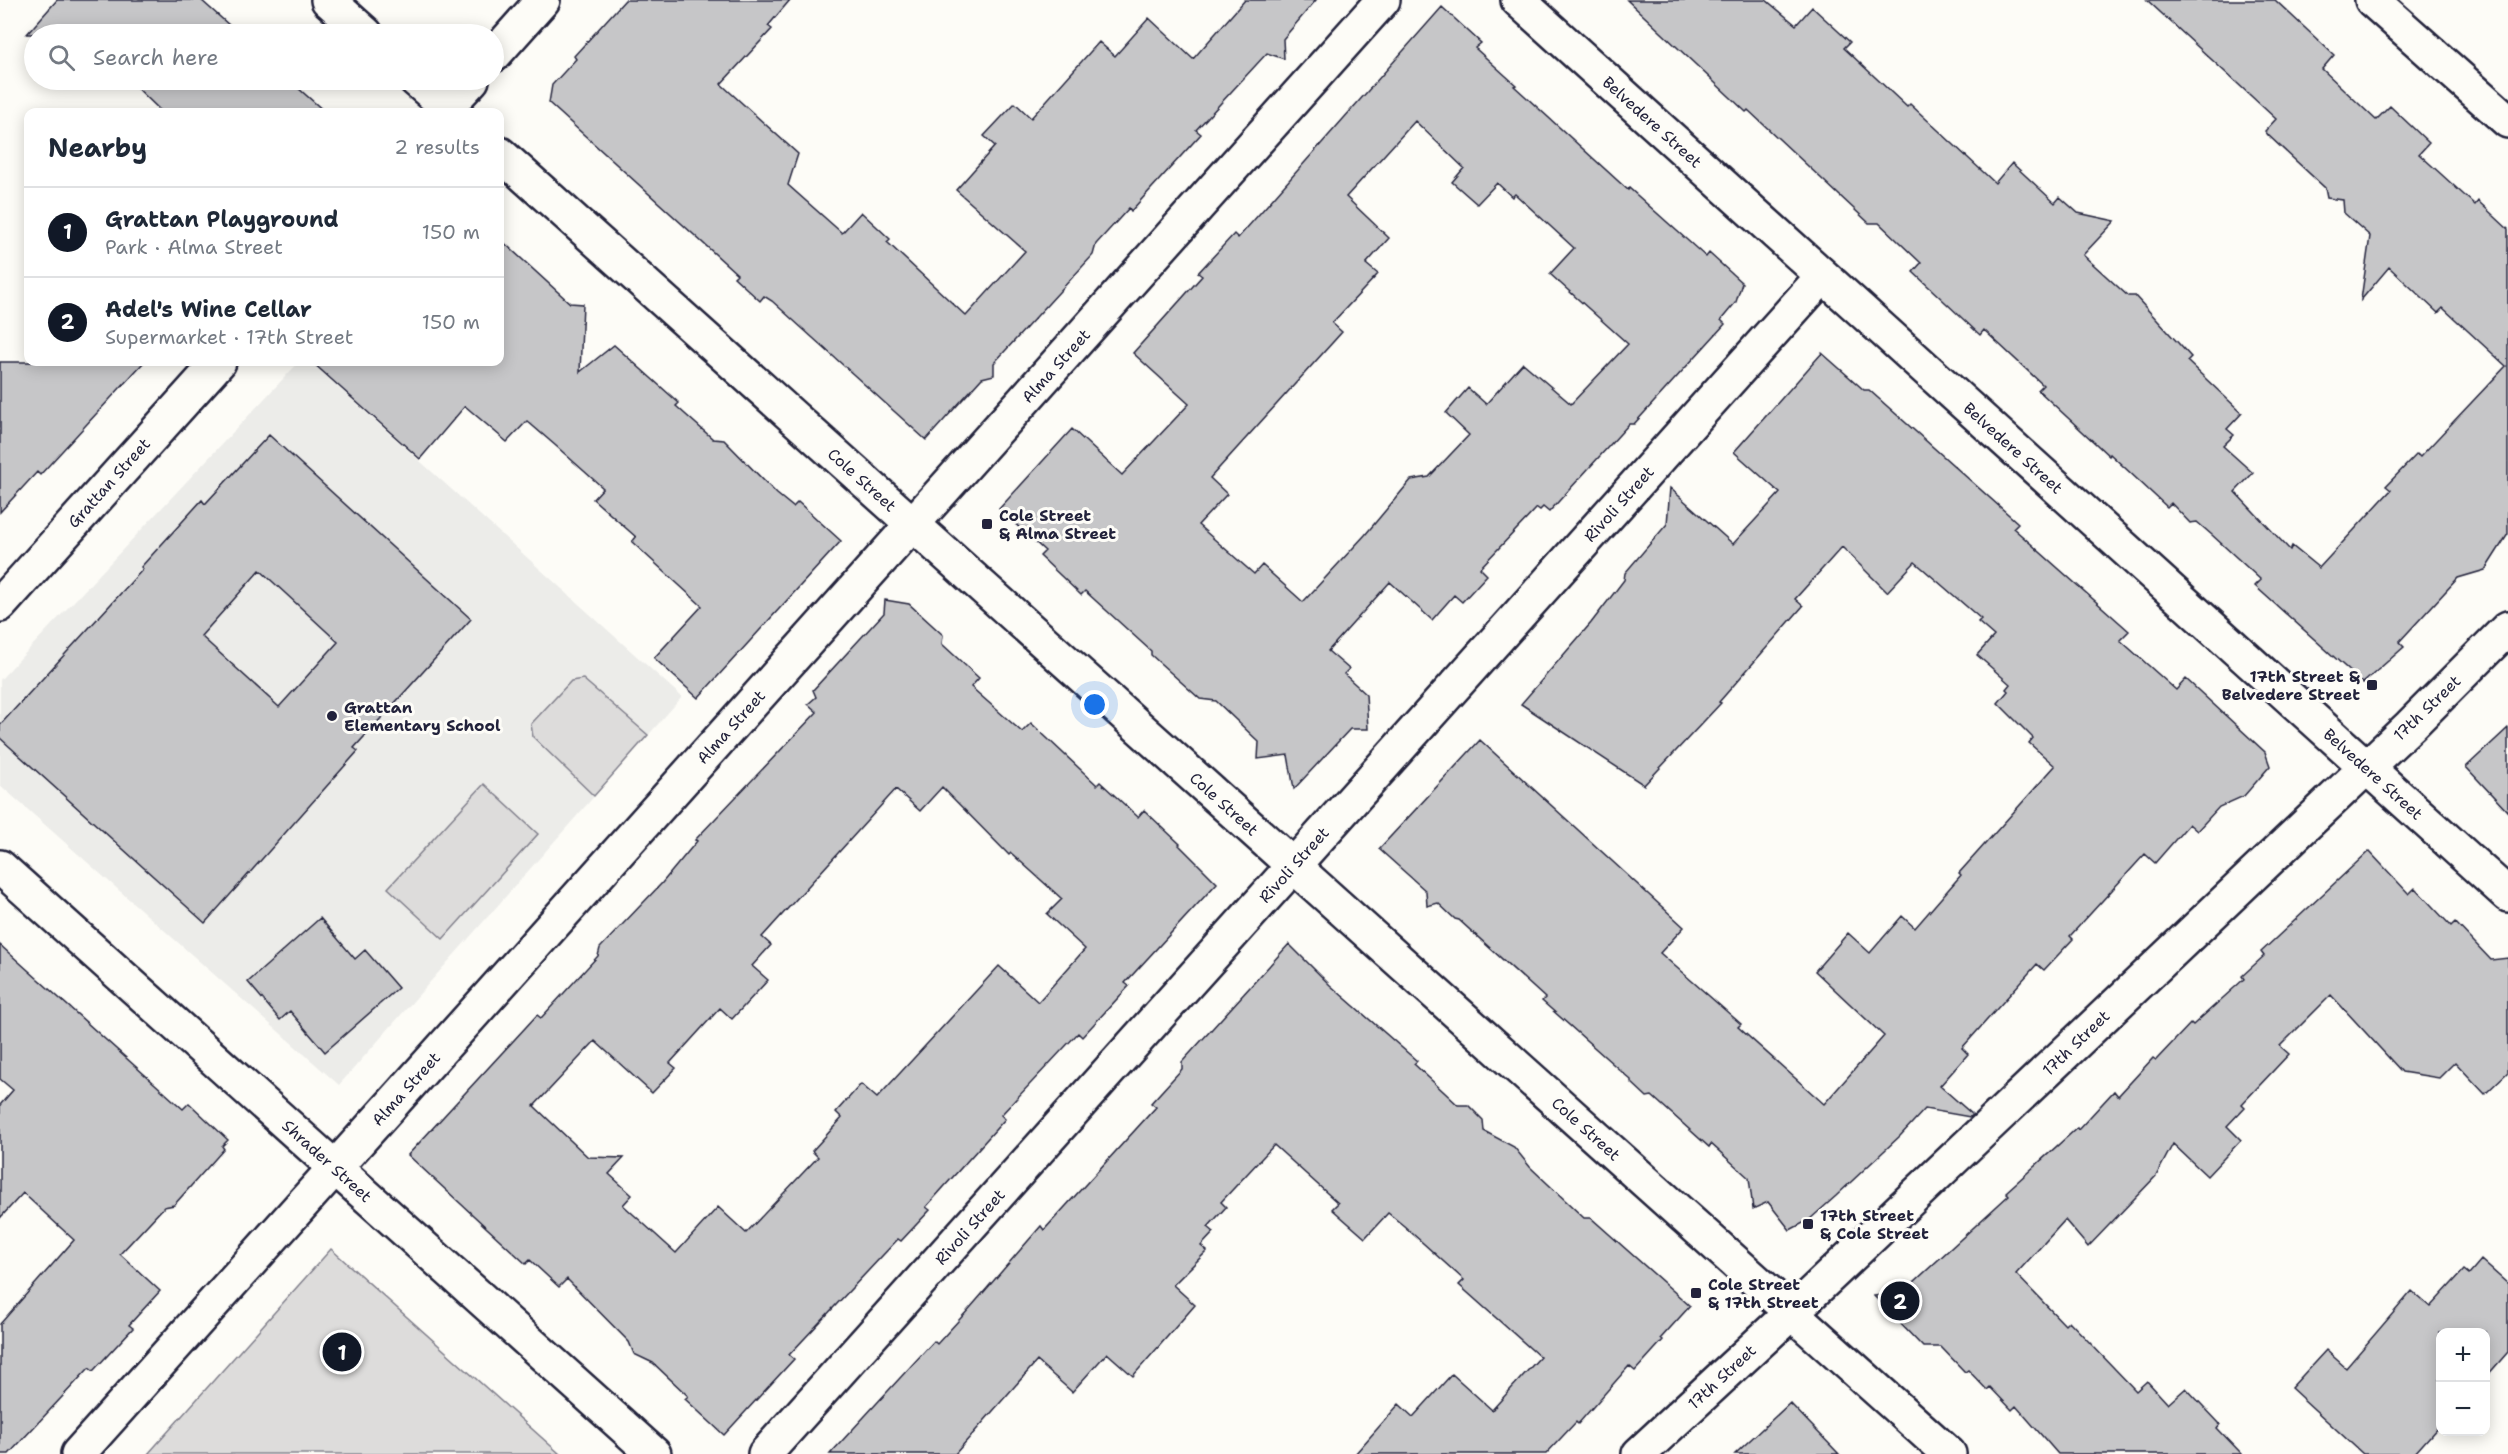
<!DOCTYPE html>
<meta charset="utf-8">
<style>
:root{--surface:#fff;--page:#f6f6f7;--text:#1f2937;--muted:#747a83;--line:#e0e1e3;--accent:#111827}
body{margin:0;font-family:"Shantell Sans",sans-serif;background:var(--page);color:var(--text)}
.controls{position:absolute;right:18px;bottom:18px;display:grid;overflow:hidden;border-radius:12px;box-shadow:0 3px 15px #0003}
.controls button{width:54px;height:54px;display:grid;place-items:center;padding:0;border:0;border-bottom:2px solid var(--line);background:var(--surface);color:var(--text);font:30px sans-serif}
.you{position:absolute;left:1095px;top:705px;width:21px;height:21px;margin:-15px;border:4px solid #fff;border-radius:50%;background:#1a73e8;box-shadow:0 0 0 9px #1a73e833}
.badge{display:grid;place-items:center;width:39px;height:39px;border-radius:50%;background:var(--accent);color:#fff;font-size:20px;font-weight:700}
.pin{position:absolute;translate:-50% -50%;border:3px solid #fff;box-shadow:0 2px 6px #0006}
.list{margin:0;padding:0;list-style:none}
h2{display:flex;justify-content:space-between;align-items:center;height:78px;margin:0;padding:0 24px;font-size:26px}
h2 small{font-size:20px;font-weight:400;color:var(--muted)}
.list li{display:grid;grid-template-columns:39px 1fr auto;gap:18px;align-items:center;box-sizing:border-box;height:90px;padding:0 24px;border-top:2px solid var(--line)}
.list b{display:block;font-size:22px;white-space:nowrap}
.list p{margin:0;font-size:20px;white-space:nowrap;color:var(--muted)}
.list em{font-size:20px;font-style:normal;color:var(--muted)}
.icon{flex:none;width:33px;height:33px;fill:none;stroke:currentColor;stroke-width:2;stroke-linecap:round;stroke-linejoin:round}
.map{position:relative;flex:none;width:2508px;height:1454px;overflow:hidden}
.search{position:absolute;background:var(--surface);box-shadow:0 3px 15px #0003;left:24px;top:24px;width:480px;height:66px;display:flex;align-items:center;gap:15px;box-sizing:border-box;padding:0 21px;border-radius:33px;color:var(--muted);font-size:22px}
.panel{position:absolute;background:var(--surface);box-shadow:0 3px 15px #0003;left:24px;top:108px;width:480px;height:258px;border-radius:12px}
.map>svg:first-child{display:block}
.built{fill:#ecece9}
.green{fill:#dddcdb;stroke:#807f8b;stroke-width:1.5}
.building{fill:#c6c6c8;stroke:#22223b;stroke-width:1.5;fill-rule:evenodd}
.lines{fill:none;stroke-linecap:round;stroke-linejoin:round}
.street-casing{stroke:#22223b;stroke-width:38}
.secondary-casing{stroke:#22223b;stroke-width:38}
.street{stroke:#fdfcf7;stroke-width:33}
.secondary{stroke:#fdfcf7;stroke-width:33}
.poi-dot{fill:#22223b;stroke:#fdfcf7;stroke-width:2}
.labels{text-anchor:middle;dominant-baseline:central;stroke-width:6;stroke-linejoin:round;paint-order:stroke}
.street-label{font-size:16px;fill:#22223b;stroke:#fdfcf7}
.poi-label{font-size:16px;font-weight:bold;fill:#22223b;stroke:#fdfcf7;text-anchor:start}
</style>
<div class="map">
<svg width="2508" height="1454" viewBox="0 0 2508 1454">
<rect width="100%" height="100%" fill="#fdfcf7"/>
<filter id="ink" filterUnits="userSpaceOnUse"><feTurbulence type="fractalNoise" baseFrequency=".0167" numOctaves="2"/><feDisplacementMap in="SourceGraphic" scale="12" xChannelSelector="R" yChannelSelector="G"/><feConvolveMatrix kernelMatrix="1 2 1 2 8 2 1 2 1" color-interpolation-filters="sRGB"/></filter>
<g filter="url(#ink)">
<path class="built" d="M299,362H310L682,697L339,1085L0,785V680Z"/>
<path class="green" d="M583,679L648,735L594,796L533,737L531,724L571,681Z
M484,784L538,834L443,939L388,888Z
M331,1249L560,1454H148Z"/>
<path class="building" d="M57,0H201L239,34H27Z
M625,0H790L768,26L772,29L721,84L798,154L788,185L842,233L861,212L890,239L887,242L966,316L1025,251L956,190L995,146L984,136L1015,103L1031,118L1099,42L1115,56L1149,18L1193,59L1245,0H1316L1283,39L1284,59L1267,53L1196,130L1201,134L1131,211L1129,208L1096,244L1093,255L994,363V375L982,378L926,440L772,301L764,296L760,301L734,277L737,274L549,103L552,85L576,59L574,56Z
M1627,0H1766L1796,25L1812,7L1850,42L1844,48L1907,107L1910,104L1995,183L2012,163L2055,203L2060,197L2078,213L2115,221L2083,255L2128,296H2135L2191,357L2187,361L2242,413L2227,429L2234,435L2223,446L2253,473L2235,492L2290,550L2292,546L2319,568L2391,490L2386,486L2417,454L2420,457L2506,366L2443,308L2438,313L2389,267L2361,300L2370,236L2344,213L2343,200L2327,198L2325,188L2268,135L2265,131L2276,119L2147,0H2275L2334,55L2322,69L2376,120L2390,106L2429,143L2419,154L2475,205L2478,201L2508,229V534L2485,570L2458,578L2399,642L2404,647L2363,683L2255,586L2261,580L2212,535L2197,522L2190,523L2171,503L2167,507L2110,454L2109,456L2038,390L2043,385L1984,330L1980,335L1913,272L1921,263L1879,223H1869L1748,110L1746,112Z
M1442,7L1481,43L1475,48L1516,85L1514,86L1628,190L1629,188L1706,257L1709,253L1742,283L1736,302L1721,320L1725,324L1634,424H1629L1549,512L1543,507L1540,510L1537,508L1480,568L1487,575L1462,602L1454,595L1432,620L1390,582L1328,651L1349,669L1344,674L1366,694L1368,729H1350L1294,789L1288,755L1258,759L1259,742L1216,701L1200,699L1151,655V651L1085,591L1081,595L1040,556L1045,551L999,509L1072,429L1122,475L1189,404L1133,353L1202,276L1198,273L1234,234L1238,238ZM1415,121L1464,168L1452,182L1477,204L1497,183L1512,197L1515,194L1574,248L1550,274L1628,344L1571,404L1523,363L1486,404L1468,388L1446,413L1469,435L1429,477L1411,480L1365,535L1303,602L1262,565L1254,574L1198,525L1227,494L1210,478L1342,332L1332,323L1378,274L1366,264L1389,238L1346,197Z
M129,80H289L325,112H162Z
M500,239L570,303L583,304L580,372L614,345L679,403L676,406L713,439L724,440L777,494L793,507L798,502L841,541L698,698L654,658L702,606L632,542L636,537L593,499L603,488L556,446L527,421L507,442L465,406L420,459L312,362H500Z
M1822,353L1864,390H1869L2018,523L2013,528L2129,631L2120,640L2176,690L2186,679L2265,752L2270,766L2244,796L2219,807L2197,831L2189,824L2155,863L2145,854L2070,936L2073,939L2044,970L2037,964L1962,1048L1968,1054L1940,1086L1973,1115L1970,1117L1925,1109L1900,1136L1836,1196L1809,1220L1790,1230L1768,1202L1753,1209L1749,1178L1711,1144L1709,1147L1652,1096L1647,1097L1631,1082V1080L1542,1001L1545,998L1459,920L1455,919L1438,903L1427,906L1426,891L1379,849L1480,740L1684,927L1660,953L1741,1024L1738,1027L1824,1104L1884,1036L1815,971L1848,933L1870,953L1902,916L1915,928L1961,875L1959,873L2055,766L2029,743L2033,738L1998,703L2008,691L2006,689L2010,684L1977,655L1994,636L1978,622L1981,619L1915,562L1887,592L1842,547L1795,599L1803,606L1719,702L1721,703L1644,785L1521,704L1591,623L1624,580L1625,573L1667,524L1670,488L1733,544L1780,493L1734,452Z
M0,362H144L40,475L37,472L0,512Z
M269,435L471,619L354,748L358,751L205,923L0,738V725L143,569L141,567L202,500L205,504ZM260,570L338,642L279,707L201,636Z
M885,600L909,604L943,635L942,644L979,678L971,687L1022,732L1031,723L1097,785L1100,782L1138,817L1144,810L1180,844L1179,845L1217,883L1125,983L1129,986L1082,1037L1078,1033L1001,1115L1005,1119L926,1207L930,1210L901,1241L898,1239L789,1355L794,1359L724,1435L685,1399L688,1396L653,1363L634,1354L629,1342L567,1279L559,1287L530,1260L526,1264L408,1155L537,1015L541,1018L598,956L600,948L662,883L697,841L695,840L817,712L808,704L816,697L813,690L884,613ZM942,787L1009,855L1011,853L1062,899L1047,914L1085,949L1038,1002L999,966L877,1098L861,1084L836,1112L842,1118L812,1151L818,1157L746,1233L718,1207L676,1253L623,1205L632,1195L609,1174L624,1158L588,1157L534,1106L595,1041L652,1093L676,1068L670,1063L720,1008L732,1019L768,980L752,966L771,945L762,937L896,789L920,811Z
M2508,728V812L2466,767Z
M2369,851L2409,894L2415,888L2451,926L2455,922L2491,960L2508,958V1072L2485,1094L2455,1062L2439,1078L2402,1072L2331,995L2280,1046L2289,1054L2242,1104L2245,1107L2227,1126L2241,1140L2207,1176L2173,1144L2156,1176L2088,1247L2065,1220L2016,1274L2065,1325L2069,1321L2136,1391L2147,1381L2168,1404L2186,1388L2220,1424L2217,1428L2242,1454H2058L2016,1406L2012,1410L1990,1387L1987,1390L1968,1370L1965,1372L1941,1347H1923L1874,1296L1903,1292L2009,1195L2006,1192L2077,1128L2078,1130L2114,1091L2118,1096L2153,1058L2156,1060L2191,1023L2193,1025L2244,979L2242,976L2264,956L2261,952Z
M320,918L355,959L365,950L398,988L325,1052L290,1011L280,1020L248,982Z
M1289,944L1330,985L1417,1061L1414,1064L1458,1105H1468L1483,1120L1484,1131L1514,1147L1530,1167L1584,1218H1591L1690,1306L1661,1338L1663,1340L1635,1371L1629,1366L1578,1424L1576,1422L1546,1454H1355L1399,1404L1413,1417L1452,1374L1492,1410L1540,1357L1459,1285L1464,1280L1404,1226L1388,1213L1365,1238L1332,1209L1338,1203L1274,1145L1221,1202L1226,1207L1208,1227L1214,1232L1201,1246L1207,1251L1173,1285L1195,1305L1133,1376L1107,1353L1072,1392L1037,1361L955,1454H830L934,1341L937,1344L970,1308L1041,1226L1044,1230L1156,1107L1151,1103L1182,1069V1062Z
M0,945L183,1109L189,1103L228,1140L222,1146L224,1149L174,1205L164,1207L120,1254L160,1291L129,1325L133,1328L93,1371L89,1368L9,1454H0V1324L74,1240L23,1193L0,1218V1105L13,1090L0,1079Z
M2481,1260L2508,1284V1352L2486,1377V1332H2440V1425L2414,1454H2363L2291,1388L2326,1350L2346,1368L2412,1291L2430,1307L2464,1270L2469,1274Z
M1790,1403L1839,1454H1735Z"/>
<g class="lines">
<defs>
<path id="street" d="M328,0L366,34
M1518,0L2508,895
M494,55L543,0
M416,80L453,112
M442,112L472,80
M500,154L1949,1454
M0,605L219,362
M0,867L654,1454
M78,1454L1383,0
M765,1454L1823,276"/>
<path id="secondary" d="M2372,0L2508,121
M1639,1454L1791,1313L2410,726L2508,628"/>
</defs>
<use href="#street" class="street-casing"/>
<use href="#secondary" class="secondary-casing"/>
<use href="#street" class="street"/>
<use href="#secondary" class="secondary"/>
</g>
</g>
<g class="poi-dot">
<rect x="981" y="518" width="12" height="12" rx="3"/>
<rect x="2366" y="679" width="12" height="12" rx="3"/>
<circle cx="332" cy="716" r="6"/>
<rect x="1802" y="1218" width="12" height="12" rx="3"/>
<rect x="1690" y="1287" width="12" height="12" rx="3"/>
</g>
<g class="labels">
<g class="street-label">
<text transform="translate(1652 122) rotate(42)">Belvedere Street</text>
<text transform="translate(1056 366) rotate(-48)">Alma Street</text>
<text transform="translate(2013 448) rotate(42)">Belvedere Street</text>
<text transform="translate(862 480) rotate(42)">Cole Street</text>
<text transform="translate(109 483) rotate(-48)">Grattan Street</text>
<text transform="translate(1619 504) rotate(-48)">Rivoli Street</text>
<text transform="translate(2427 708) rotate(-44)">17th Street</text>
<text transform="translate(731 727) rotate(-48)">Alma Street</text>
<text transform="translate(2373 774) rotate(42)">Belvedere Street</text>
<text transform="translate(1224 804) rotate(42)">Cole Street</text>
<text transform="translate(1294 865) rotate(-48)">Rivoli Street</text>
<text transform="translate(2076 1043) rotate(-44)">17th Street</text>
<text transform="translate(406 1089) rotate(-48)">Alma Street</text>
<text transform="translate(1586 1129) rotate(42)">Cole Street</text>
<text transform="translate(327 1161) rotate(42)">Shrader Street</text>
<text transform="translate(970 1227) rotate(-48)">Rivoli Street</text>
<text transform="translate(1722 1377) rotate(-43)">17th Street</text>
</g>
<g class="poi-label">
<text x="999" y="515">Cole Street<tspan x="999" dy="18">&amp; Alma Street</tspan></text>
<text x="2360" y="676" text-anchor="end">17th Street &amp;<tspan x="2360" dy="18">Belvedere Street</tspan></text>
<text x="344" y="707">Grattan<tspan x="344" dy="18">Elementary School</tspan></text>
<text x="1820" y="1215">17th Street<tspan x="1820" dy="18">&amp; Cole Street</tspan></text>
<text x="1708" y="1284">Cole Street<tspan x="1708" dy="18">&amp; 17th Street</tspan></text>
</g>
</g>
</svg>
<div class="controls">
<button>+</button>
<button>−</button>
</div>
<div class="you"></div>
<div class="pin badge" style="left:342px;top:1352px">1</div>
<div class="pin badge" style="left:1900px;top:1301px">2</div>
<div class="search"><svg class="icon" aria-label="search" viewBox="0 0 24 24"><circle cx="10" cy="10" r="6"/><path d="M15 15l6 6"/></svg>Search here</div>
<section class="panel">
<h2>Nearby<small>2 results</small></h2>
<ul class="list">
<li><span class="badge">1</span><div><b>Grattan Playground</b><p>Park · Alma Street</p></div><em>150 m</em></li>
<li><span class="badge">2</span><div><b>Adel's Wine Cellar</b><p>Supermarket · 17th Street</p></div><em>150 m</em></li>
</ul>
</section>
</div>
